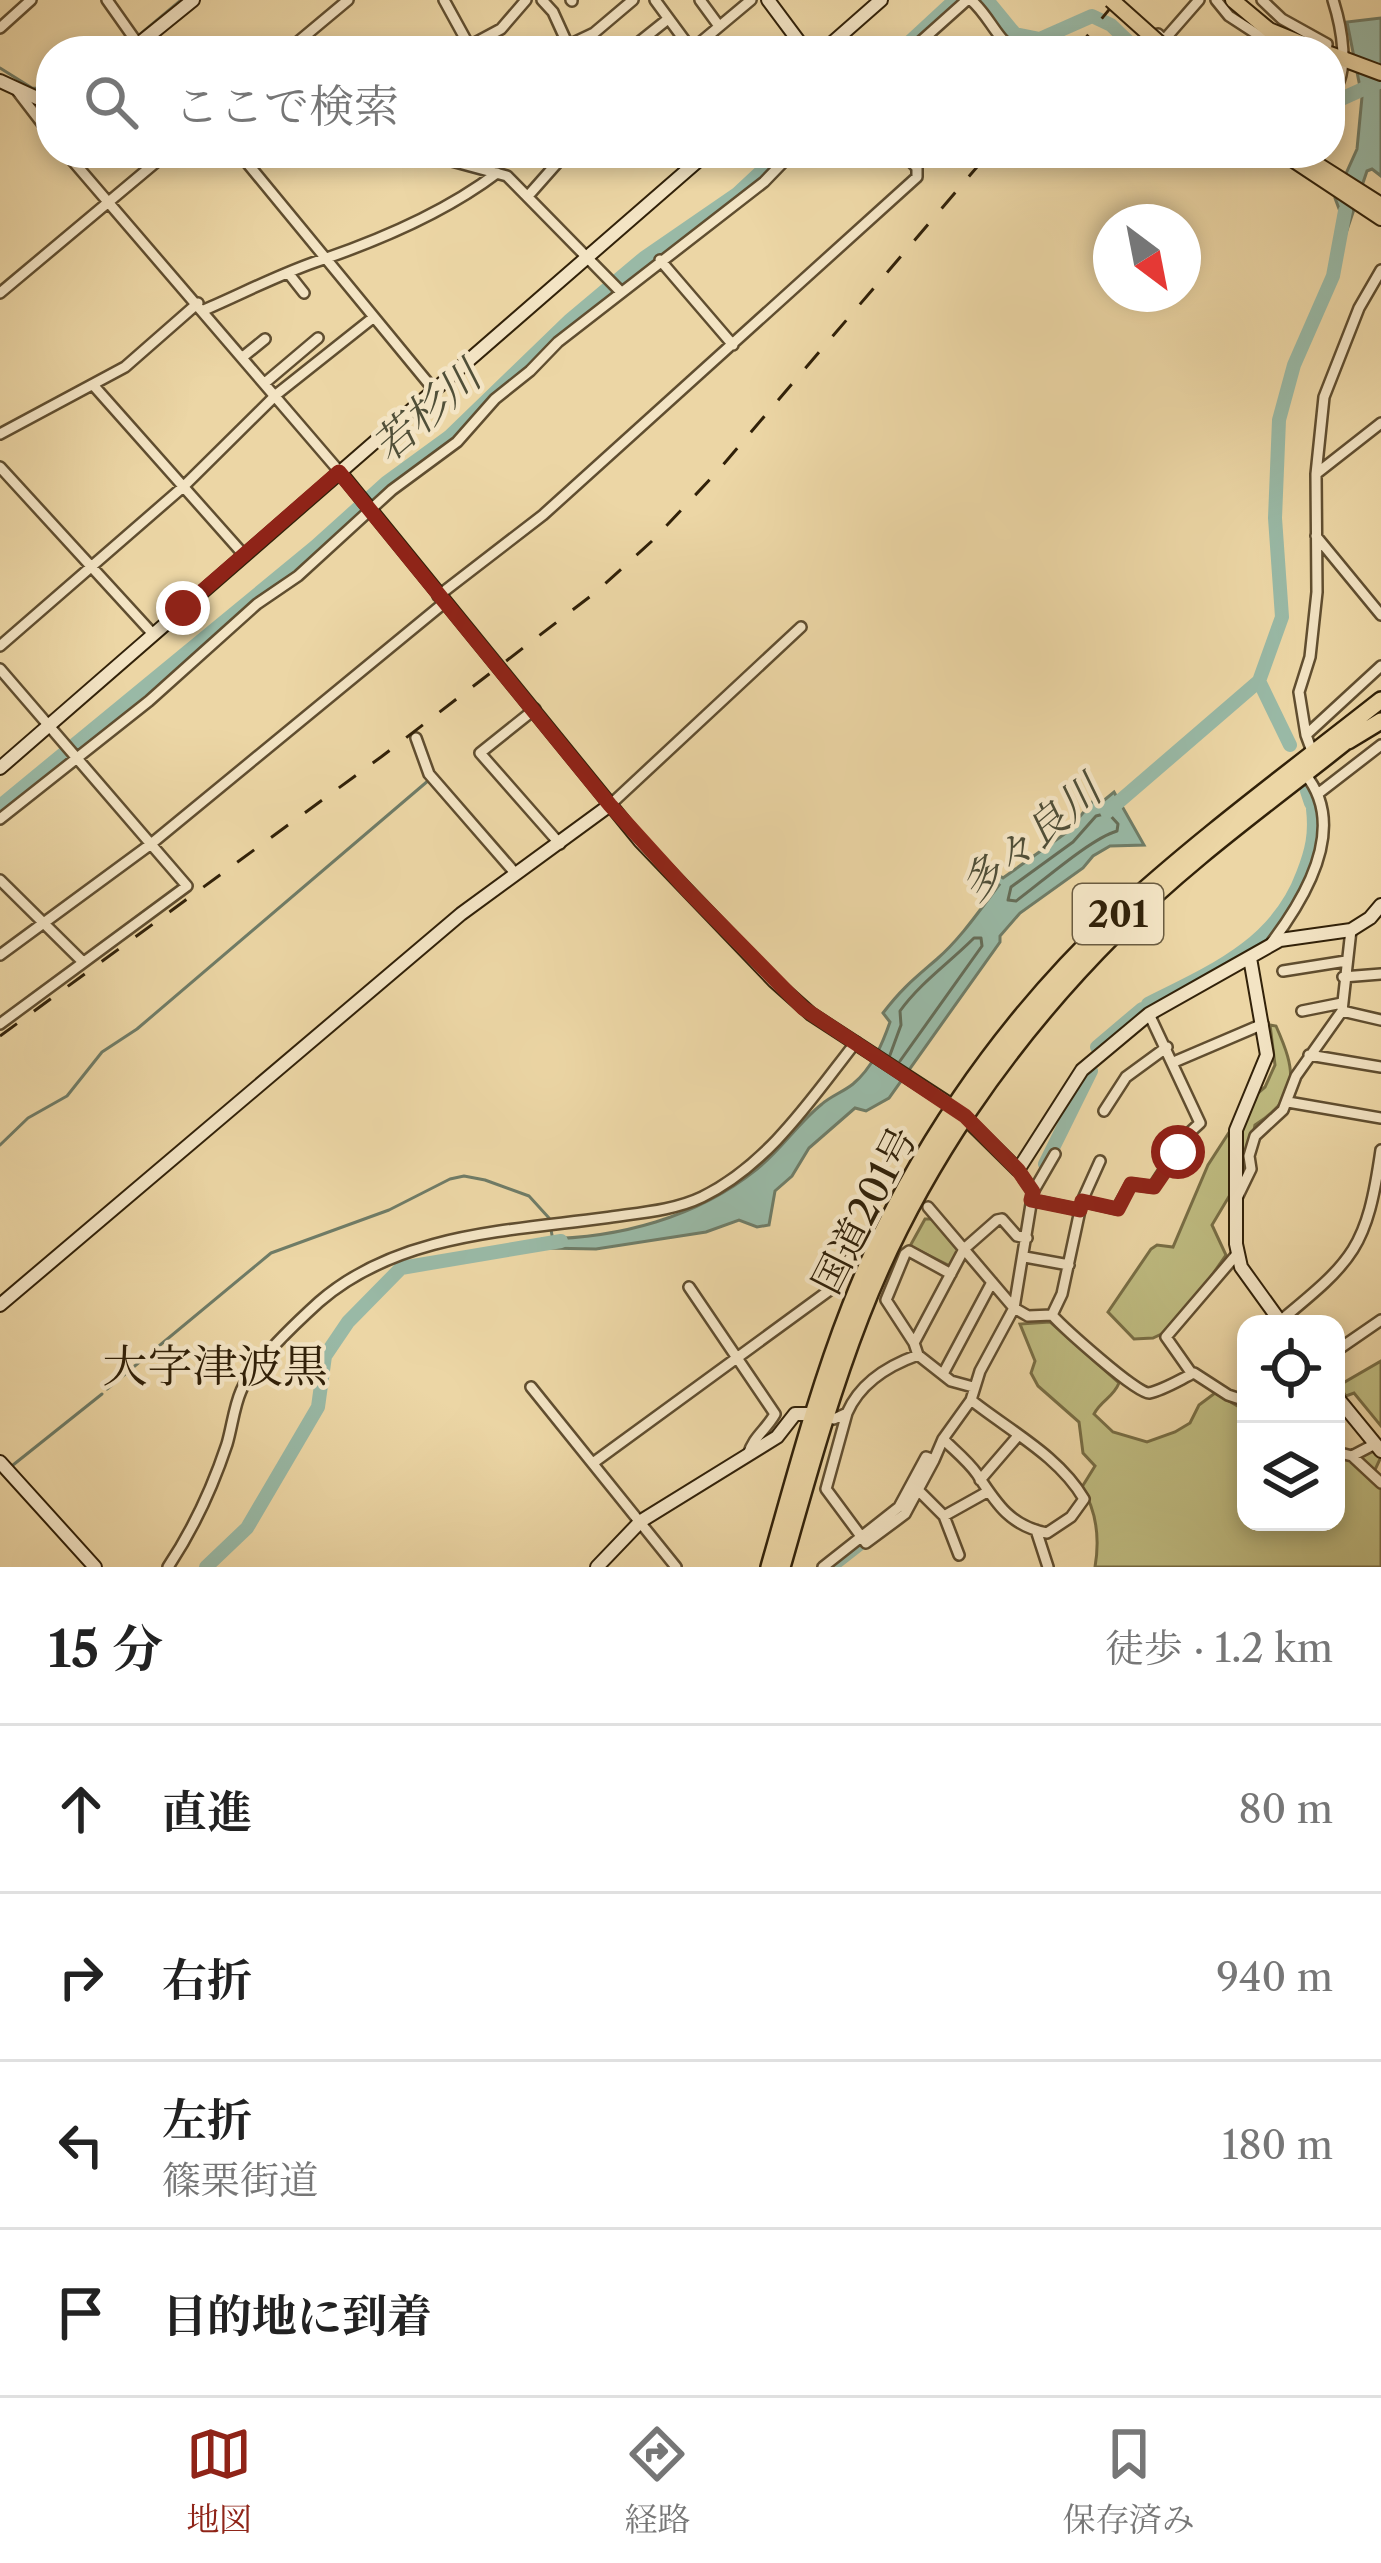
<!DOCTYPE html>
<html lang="ja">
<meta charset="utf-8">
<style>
:root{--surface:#fff;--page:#f6f6f6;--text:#222;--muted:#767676;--line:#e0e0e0;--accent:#8f2418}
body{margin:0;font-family:"Libre Caslon Text","Noto Serif JP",serif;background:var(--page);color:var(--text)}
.controls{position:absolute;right:36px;bottom:36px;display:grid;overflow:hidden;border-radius:24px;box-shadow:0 6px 18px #0003}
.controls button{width:108px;height:108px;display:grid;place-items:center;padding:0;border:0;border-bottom:3px solid var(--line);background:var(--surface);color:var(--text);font:60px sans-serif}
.compass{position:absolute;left:1093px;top:204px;width:108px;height:108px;border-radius:50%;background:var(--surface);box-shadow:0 6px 18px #0003;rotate:148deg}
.stop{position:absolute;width:36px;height:36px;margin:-27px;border:9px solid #8f2418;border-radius:50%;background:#fff}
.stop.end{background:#8f2418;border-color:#fff;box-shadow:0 3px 12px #0008}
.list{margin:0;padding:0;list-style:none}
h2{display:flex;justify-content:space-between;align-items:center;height:156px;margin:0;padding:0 48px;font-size:51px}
h2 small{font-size:39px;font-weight:400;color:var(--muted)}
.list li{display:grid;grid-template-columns:78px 1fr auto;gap:36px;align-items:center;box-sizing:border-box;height:168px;padding:0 48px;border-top:3px solid var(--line)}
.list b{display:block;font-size:45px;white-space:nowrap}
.list p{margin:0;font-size:39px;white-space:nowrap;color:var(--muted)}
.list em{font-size:39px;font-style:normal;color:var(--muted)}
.icon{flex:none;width:66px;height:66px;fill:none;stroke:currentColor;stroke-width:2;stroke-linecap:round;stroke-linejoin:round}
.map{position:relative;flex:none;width:1381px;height:1567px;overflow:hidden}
.search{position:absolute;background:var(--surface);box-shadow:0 6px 18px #0003;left:36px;right:36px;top:36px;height:132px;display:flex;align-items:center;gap:30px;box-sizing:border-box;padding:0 42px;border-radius:48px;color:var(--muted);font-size:45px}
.sheet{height:828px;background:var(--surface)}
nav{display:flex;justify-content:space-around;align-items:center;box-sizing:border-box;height:168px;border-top:3px solid var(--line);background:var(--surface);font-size:33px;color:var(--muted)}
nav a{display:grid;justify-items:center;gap:6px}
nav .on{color:var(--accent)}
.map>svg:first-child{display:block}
.green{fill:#bfbc81;stroke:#786e45;stroke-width:3}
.water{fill:#99b9a6;stroke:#6f7c67;stroke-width:3}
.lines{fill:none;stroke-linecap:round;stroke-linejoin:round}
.shore{stroke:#656d58;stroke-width:3}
.stream{stroke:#6f7c67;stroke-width:3}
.river{stroke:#99b9a6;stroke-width:14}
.street-casing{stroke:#604e30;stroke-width:14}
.secondary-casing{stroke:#312109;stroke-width:16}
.primary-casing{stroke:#312109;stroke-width:18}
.highway-casing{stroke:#312109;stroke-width:20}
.street{stroke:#f3e4c4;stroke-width:9}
.secondary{stroke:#f3e4c4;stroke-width:12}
.primary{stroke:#ecd6a5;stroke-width:14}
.highway{stroke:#ecd6a5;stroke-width:15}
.rail{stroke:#312109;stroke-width:3;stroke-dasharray:21 21;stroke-linecap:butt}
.primary-bridge-casing{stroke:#312109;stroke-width:18;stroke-linecap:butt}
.primary-bridge{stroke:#ecd6a5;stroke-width:14}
.route{stroke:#8f2418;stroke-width:15}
.labels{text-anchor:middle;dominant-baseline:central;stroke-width:9;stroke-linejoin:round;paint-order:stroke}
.shield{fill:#f3e4c4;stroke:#6b5c41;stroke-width:3}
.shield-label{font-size:36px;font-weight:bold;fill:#312109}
.street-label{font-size:39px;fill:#312109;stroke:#f3e4c4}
.water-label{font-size:42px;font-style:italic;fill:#504f38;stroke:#f3e4c4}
.quarter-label{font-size:45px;fill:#312109;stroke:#f3e4c4}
</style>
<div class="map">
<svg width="1381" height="1567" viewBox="0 0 1381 1567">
<rect width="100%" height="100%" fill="#ecd6a5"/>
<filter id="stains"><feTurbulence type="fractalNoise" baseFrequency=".00167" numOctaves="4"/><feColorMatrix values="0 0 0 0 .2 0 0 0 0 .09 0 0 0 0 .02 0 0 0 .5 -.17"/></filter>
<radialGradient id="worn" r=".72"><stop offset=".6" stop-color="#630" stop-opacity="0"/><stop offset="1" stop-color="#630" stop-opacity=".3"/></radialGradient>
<path class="green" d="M1270,1025L1276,1026C1296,1071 1301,1096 1255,1125L1246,1168L1212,1225L1226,1255L1176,1327L1153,1338L1134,1339L1108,1312L1151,1249L1157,1245L1173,1247L1208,1165L1250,1100L1265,1087L1275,1065Z
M925,1219H932L956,1248L958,1253L950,1266L910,1246Z
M1050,1322L1119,1383C1113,1398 1101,1400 1094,1414L1113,1432L1147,1442L1175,1432L1190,1423L1199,1405L1215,1393L1246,1411V1522H1336V1454L1349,1458L1373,1446L1381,1457L1373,1474L1381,1484V1567H1095C1100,1538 1097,1512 1082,1487L1095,1466L1083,1453L1079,1422L1038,1386L1031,1373L1035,1361L1020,1324Z
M1381,1361V1426L1354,1393L1346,1396L1338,1386Z"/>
<path class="water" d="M1381,18V176L1372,169L1367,171L1347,230L1335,198L1357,149L1362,97L1347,22Z
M1114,792L1144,845L1110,846L1093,856L1083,868L1020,913L1000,936V942L889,1098L866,1111L855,1108L809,1148L792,1176L775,1191L769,1225L757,1227L739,1220L706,1232L596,1249L545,1248L543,1239C619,1238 696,1218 757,1169C781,1150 798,1123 822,1104C831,1096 843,1092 853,1084C872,1068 882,1045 890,1022L883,1013C902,988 914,979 937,959C961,938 979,911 999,885L989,879L994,872L1003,878L1066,833L1093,801L1102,802Z"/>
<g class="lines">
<path class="shore" d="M1108,813L1118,824L1117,831C1090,839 1042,882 1016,901L1008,900L1011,887L1073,842L1096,816Z
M890,1055L901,1025L900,1011C920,983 949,963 974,938H981L982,946L900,1061"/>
<path class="stream" d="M138,36L181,0
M117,51L130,42
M0,68L32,88L51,89
M0,1145L28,1118L67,1096L102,1052L137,1029L429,780
M107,1389L271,1253L389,1210L450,1179L464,1176L485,1180L529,1196L549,1218L553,1241
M13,1465L102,1394"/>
<path class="river" d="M987,0L1015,34L1040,39L1092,16L1111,25L1138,51
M900,51L955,0
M1330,104L1381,81
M1259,681L1290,745
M1307,791L1311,803
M0,806L315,547L386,483L449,437L570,320L644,258L737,194L781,153
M1107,812L1259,681L1282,617L1275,518L1279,420L1294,365L1333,276L1345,211
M1148,1004C1212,972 1277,945 1303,874C1312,851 1316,834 1313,809
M1097,1047L1142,1009
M1045,1164L1091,1071
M206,1567L247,1528L318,1407L325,1356L348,1322L401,1268L561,1241
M830,1567L862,1542"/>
<defs>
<path id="street" d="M107,0L143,51
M444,0L472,51
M542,0L553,12L568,45
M571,0L572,1
M655,0L691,49
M700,0L719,26
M971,0C989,15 996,39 1016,51
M1216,0L1229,16L1283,51
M1262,0L1282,19L1327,44L1326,51
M0,28L31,0
M1158,34L1164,40L1199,0
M287,51L348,0
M460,51L501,29L526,0
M556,51L594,33L633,0
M628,51L668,19
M690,51L751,0
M910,51L967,0
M18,92L51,135
M1330,95C1352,75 1341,25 1333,0
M66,153L339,471
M239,153L434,390
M422,153L507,176L619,290
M1253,155L1256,153
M528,196L566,153
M660,260L733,345
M289,274L304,293
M0,293L167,153
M204,310C244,293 283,272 324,259C382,239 447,211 497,173
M244,356L265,339
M266,382L318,338
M94,386L244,555
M0,434L125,367L198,303
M0,467L153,634
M1316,474L1381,423
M1316,536L1381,615
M438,596L543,515L917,177V168L903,153
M0,646L183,487L277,394L374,317
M0,669L187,886L0,1024
M535,709L480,753L560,844
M1306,735L1381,666
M416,738L429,774L515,873
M1313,754L1306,735L1299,692L1310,657L1317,592L1316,474L1324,397L1359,308L1381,270
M1319,793L1381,745
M610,805L801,627
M0,819L149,701L257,604L298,576L392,490L457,442L495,399L530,371L558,342L764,182L792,153
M0,880L83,962
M1272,942C1306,897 1348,826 1305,774
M0,955L151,844L444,603
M1283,971L1346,961
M1343,977L1381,974
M1302,1011L1342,1003
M1342,1011L1381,1020
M1309,1055L1381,1067
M1174,1062L1263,1024
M1288,1102L1381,1118
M1104,1111L1126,1077L1167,1047
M1033,1192L1055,1154
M1032,1200L1080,1210
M1236,1200L1251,1169L1249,1156L1255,1136L1283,1110L1296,1076L1342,1011L1351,930
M1082,1201L1100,1161
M928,1207L1014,1308L1028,1316L1052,1315C1064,1328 1138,1395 1149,1393C1164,1390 1181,1379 1194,1373L1228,1395L1246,1401
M1025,1257L1069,1265
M689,1287L775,1414C766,1430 753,1437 748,1455
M1052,1315L1062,1294L1082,1201L1117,1209L1131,1184L1153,1187L1187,1135L1200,1123L1149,1014
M1280,1321C1354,1260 1367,1248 1381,1150
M914,1343L886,1300L905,1254L909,1251L951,1274
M1336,1351L1381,1320
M918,1355L914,1343L964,1249L997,1220L1002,1219L1017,1236L1027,1238
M943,1374L992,1282
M1192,1374L1166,1337L1237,1254
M531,1387L676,1567
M847,1413L826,1489L866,1543L905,1514L934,1460
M826,1416L834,1419L847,1413C860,1383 887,1366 918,1355L951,1381L973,1387
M943,1439C954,1450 968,1461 977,1474C996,1503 1010,1526 1047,1533L1071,1517L1084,1499C1059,1456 1010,1431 971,1400
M1336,1452L1352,1456L1375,1444
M1352,1456L1381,1483
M593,1463L838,1284L850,1258
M980,1480L1017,1437
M920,1492L944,1516L987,1492
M944,1516L959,1555
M1036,1530L1048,1567
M168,1567C194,1528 212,1489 227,1444C232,1427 234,1407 241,1391C252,1364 297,1322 319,1302C397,1234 507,1231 604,1218C636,1213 673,1211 702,1197C769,1164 812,1098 856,1042
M823,1567L899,1507L926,1457L934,1460L943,1439L971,1400L980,1371L1014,1308L1033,1192L1018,1170"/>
<path id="secondary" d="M768,0L806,51
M130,51L193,0
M823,51L881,0
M0,81L37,98L51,97
M339,471L640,841L774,981L811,1014L954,1107L1018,1170L1082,1070L1149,1014L1280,940L1351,930L1370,918L1381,905
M0,768L707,153
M1250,958L1267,1055L1236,1130V1244L1241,1267L1282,1324
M0,1305L461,914L610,805
M1336,1396L1381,1451
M0,1462L95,1567
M597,1567L641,1521L777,1437L795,1414H819"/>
<path id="primary" d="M1233,0L1269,30L1320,51
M1330,54L1381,73
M1283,153L1381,218
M1299,153L1381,205"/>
<path id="highway" d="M1348,741L1381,721
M769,1567C794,1480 817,1391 850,1307C906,1161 1000,1025 1113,918C1197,840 1291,771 1381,700
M782,1567C806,1483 829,1398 861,1316C917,1172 1007,1042 1116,933C1188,860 1273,800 1353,736"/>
</defs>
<use href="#street" class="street-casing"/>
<use href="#secondary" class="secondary-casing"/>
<use href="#primary" class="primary-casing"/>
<use href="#highway" class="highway-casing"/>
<use href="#street" class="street"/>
<use href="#secondary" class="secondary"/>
<use href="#primary" class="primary"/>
<use href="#highway" class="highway"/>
<path class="rail" d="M1075,51L1117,0
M0,1036L381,757L596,592L652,541L716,473L989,153"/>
<defs>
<path id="primary-bridge" d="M1111,0L1168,51"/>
</defs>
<use href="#primary-bridge" class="primary-bridge-casing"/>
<use href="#primary-bridge" class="primary-bridge"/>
</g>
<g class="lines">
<path class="route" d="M183,608L339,472L610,805L688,891L803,1008L965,1116L1018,1170L1033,1192L1031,1200L1080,1210L1082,1201L1118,1209L1131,1184L1154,1187L1178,1152"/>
</g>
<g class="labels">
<rect class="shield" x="1073" y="884" width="90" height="60" rx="9"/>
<g class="shield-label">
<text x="1118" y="914">201</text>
</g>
<g class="street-label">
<text transform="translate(864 1210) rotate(-63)">国道201号</text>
</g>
<g class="water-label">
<text transform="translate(426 411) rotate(-41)">若杉川</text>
<text transform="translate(1030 838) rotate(-40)">多々良川</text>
</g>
<g class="quarter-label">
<text x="215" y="1366">大字津波黒</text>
</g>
</g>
<rect width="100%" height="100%" filter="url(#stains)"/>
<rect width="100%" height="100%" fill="url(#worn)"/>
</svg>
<div class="controls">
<button><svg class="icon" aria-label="locate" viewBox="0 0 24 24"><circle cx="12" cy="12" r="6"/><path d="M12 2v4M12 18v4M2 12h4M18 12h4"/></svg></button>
<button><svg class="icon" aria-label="layers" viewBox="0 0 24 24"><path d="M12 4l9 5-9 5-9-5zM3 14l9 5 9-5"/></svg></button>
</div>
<svg class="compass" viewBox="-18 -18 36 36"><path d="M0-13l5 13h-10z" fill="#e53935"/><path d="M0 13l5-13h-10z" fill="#767676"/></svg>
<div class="stop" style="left:1178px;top:1152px"></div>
<div class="stop end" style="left:183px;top:608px"></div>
<div class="search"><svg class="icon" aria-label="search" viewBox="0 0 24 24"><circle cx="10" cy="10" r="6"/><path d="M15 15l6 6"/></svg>ここで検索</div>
</div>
<section class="sheet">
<h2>15 分<small>徒歩 · 1.2 km</small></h2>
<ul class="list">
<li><svg class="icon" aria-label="ahead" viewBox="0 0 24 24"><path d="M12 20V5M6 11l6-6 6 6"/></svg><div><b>直進</b></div><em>80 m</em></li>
<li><svg class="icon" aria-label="right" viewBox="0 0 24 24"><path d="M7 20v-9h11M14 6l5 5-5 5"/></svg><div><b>右折</b></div><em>940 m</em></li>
<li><svg class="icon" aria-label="left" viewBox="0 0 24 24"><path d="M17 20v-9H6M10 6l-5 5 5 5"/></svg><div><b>左折</b><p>篠栗街道</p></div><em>180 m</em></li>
<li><svg class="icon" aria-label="arrive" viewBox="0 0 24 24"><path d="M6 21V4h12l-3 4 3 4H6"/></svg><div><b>目的地に到着</b></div></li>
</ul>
</section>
<nav>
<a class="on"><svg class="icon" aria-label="map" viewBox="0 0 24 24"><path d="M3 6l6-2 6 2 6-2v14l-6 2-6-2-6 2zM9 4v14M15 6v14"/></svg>地図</a>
<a><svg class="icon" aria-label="directions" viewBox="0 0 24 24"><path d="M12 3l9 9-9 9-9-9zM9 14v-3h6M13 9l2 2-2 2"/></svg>経路</a>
<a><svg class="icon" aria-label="saved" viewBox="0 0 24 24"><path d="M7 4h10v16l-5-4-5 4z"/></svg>保存済み</a>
</nav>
